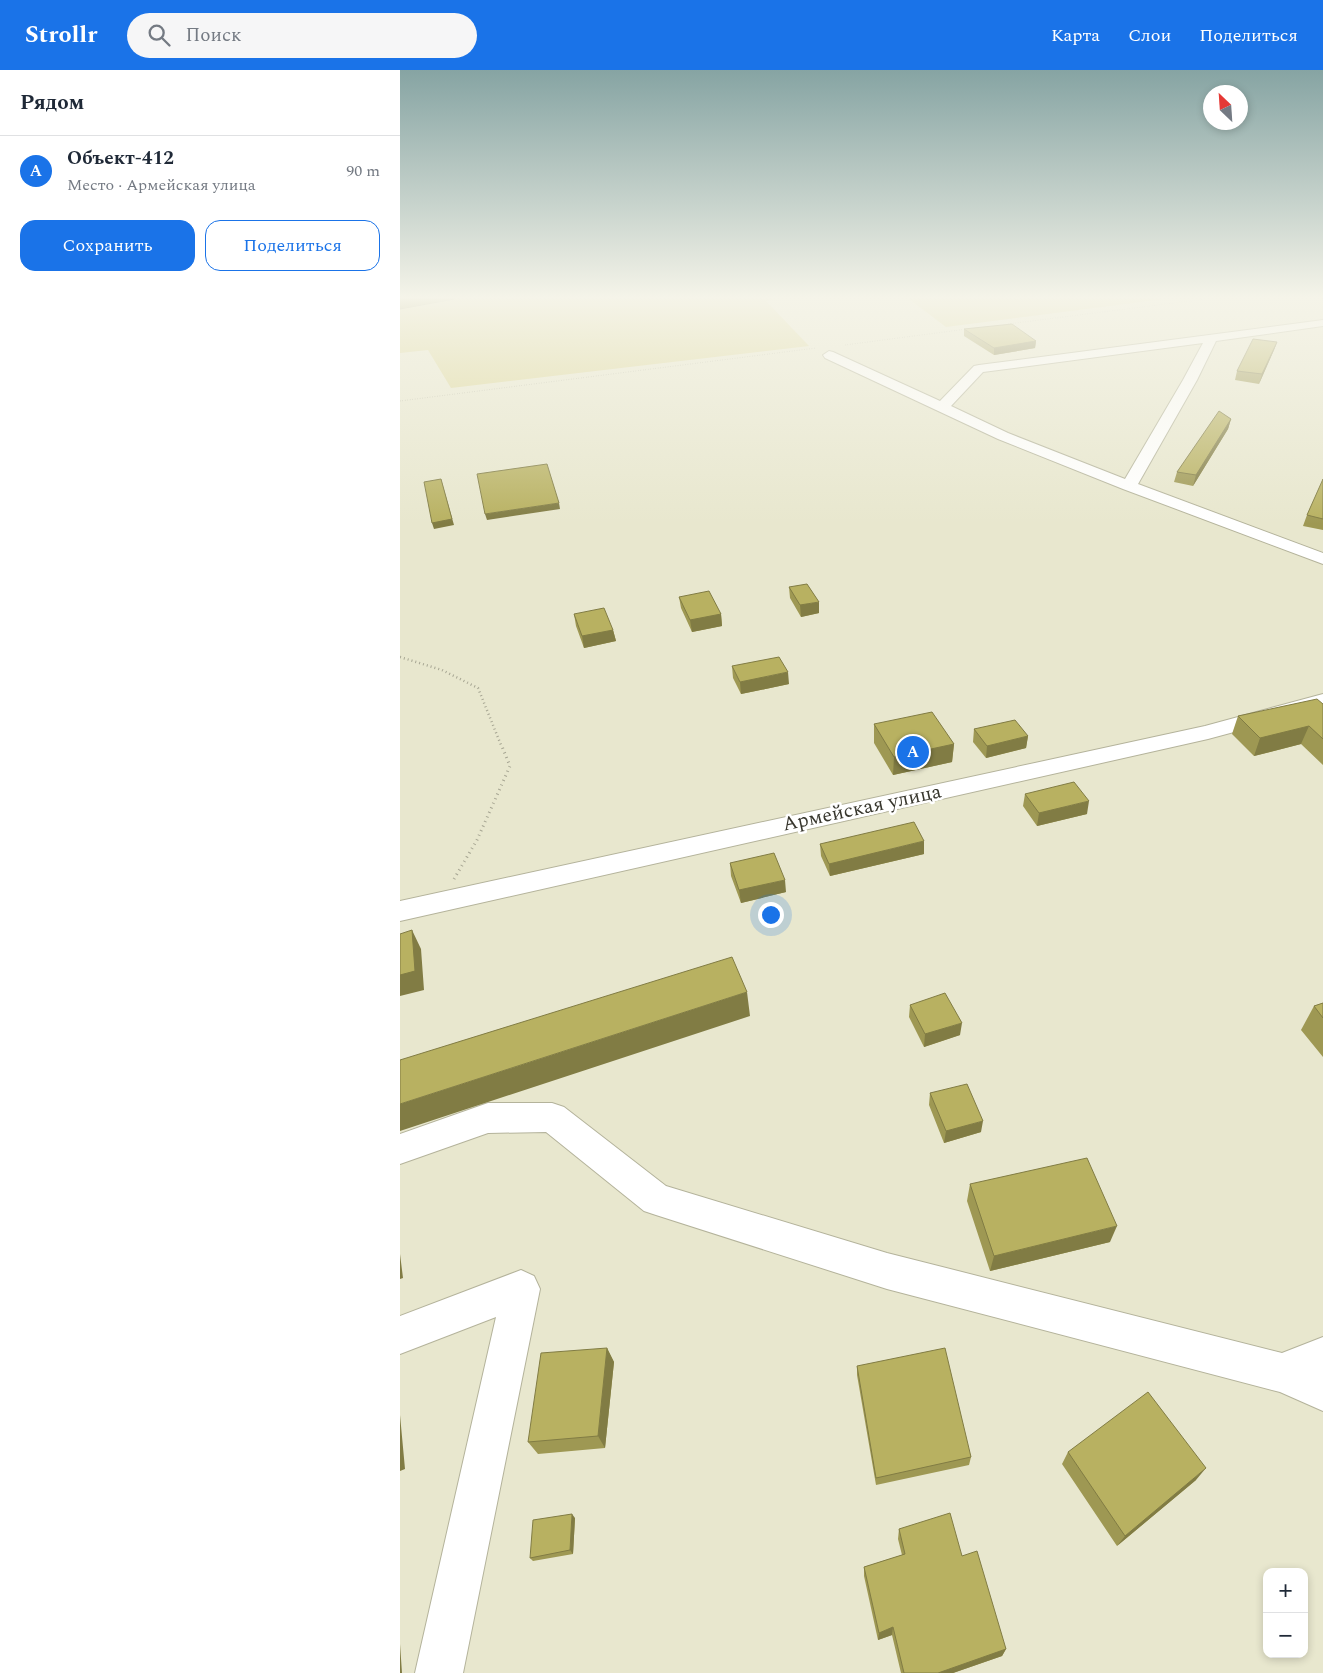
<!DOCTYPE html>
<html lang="ru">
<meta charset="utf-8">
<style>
:root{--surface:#fff;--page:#f6f6f7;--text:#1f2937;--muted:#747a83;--line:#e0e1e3;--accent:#1a73e8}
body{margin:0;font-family:Spectral,serif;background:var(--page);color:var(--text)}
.controls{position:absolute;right:15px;bottom:15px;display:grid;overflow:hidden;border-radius:10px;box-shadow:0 2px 8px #0003}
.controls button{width:45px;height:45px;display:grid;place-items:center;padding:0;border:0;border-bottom:1px solid var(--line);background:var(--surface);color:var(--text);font:25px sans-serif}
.compass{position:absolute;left:803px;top:15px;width:45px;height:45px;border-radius:50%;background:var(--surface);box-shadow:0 2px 8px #0003;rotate:335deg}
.you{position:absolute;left:370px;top:844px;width:18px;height:18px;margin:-12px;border:4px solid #fff;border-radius:50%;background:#1a73e8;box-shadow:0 0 0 8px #1a73e833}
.badge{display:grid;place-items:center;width:32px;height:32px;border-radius:50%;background:var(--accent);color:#fff;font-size:16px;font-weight:700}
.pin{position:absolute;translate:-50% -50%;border:2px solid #fff;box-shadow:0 1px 5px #0006}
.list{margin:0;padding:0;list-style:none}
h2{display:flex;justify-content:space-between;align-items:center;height:65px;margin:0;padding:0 20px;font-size:21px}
h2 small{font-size:16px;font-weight:400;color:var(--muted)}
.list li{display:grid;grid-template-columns:32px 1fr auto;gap:15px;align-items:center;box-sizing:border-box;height:70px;padding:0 20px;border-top:1px solid var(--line)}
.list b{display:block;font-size:19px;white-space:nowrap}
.list p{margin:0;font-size:16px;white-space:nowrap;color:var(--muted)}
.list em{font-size:16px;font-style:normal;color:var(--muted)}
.actions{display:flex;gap:10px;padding:15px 20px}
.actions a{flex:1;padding:11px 0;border:1px solid var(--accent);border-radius:15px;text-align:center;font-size:18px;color:var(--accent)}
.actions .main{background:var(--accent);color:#fff}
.icon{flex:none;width:28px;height:28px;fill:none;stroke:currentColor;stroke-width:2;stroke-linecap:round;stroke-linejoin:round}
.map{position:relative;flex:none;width:923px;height:1603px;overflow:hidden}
header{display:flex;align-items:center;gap:30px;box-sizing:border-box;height:70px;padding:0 25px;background:var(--accent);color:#fff}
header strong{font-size:24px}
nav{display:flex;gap:28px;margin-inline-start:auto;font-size:18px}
.search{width:350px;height:45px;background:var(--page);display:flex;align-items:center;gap:12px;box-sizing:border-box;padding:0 18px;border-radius:28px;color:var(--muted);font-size:19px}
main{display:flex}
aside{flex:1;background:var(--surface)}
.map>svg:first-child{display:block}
.green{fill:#dbd594}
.water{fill:#938c3c;stroke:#777238}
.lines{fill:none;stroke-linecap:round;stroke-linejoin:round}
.minor-casing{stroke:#b4b39b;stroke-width:2}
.path-far2{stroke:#a7a693;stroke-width:1;stroke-dasharray:0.5 2;stroke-linecap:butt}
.path-far1{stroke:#a7a693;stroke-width:2.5;stroke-dasharray:1 3;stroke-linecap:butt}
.path{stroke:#a7a693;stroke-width:3;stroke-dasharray:1 4;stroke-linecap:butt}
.minor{fill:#fff;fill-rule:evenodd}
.wall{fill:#9e9853}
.shaded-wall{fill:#817c44}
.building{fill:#b8b161;stroke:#817c44}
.labels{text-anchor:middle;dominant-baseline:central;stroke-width:5;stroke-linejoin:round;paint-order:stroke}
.street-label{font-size:20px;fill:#37362d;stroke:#fff}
</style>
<header>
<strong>Strollr</strong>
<div class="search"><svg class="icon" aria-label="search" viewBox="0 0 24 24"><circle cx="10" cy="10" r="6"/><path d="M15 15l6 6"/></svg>Поиск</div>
<nav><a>Карта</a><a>Слои</a><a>Поделиться</a></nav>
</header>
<main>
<aside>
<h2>Рядом<small></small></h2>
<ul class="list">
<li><span class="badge">A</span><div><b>Объект-412</b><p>Место · Армейская улица</p></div><em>90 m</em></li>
</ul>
<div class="actions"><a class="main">Сохранить</a><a>Поделиться</a></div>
</aside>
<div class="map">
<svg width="923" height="1603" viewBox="0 0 923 1603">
<rect width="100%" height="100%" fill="#e8e7ce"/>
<path class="green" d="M55,229H378L366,231L409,276L51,318L28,280L0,283V239Z
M509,229H764L546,257Z"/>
<path class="water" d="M0,229H54L0,239Z"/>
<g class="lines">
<defs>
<path id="minor" d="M923,250V256L816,271L797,310L738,414L923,483V494L723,419L598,369L425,288L423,285L429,281L433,282L540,331L574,296L579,295ZM803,273L783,310L725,409L608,363L551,336L583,302Z
M923,624V638L808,669L0,851V831L805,656Z
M88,1033H152L164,1037L266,1116L487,1183L882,1283L923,1267V1341L880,1322L487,1219L256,1145L244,1141L146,1062L88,1063L0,1094V1064Z
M121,1200L134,1206L140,1219L63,1603H15L96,1247L0,1284V1246Z"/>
</defs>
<use href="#minor" class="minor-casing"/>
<path class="path-far2" d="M608,254L805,229
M445,275L567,259
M0,331L416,278"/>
<path class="path-far1" d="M0,587L42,600L78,618L101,675"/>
<path class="path" d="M54,809L77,770L110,696L101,674"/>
<use href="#minor" class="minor"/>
</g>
<path class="wall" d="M564,259L636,271L635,278L594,285L564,266Z
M877,272L874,280L859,314L835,310L837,301Z
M831,349L828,359L793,416L774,412L777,402Z
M923,409V460L903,456L907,445Z
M389,517L419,543L401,547L390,528Z
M279,527L321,544L322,556L292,562L281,538Z
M174,544L213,560L216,571L184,578L176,556Z
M332,596L389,614L341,624L333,608Z
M923,634V695L901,674L854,686L832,664L838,646Z
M474,654L554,674L552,692L493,705L474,673Z
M574,659L628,666L626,678L586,688L573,672Z
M625,724L687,744L637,756L623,736Z
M420,774L524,784L430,806L421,786Z
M330,793L386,822L341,833L331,806Z
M923,933V987L901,960L914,936Z
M510,935L560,965L524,977L509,947Z
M530,1023L581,1062L544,1073L529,1035Z
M570,1114L710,1172L590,1201L567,1131Z
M207,1278L214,1292L205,1378L138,1384L128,1372Z
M457,1296L571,1387L569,1395L476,1415L457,1305Z
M668,1382L796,1410L717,1476L662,1394Z
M175,1448L173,1484L133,1491L130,1488Z
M499,1459L562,1486L606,1579L602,1586L553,1603H501L492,1565L478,1570L464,1506V1497L502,1485L498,1469Z"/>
<path class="shaded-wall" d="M636,271L635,278L594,285V278Z
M877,272L874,280L859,314L862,304Z
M831,349L828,359L793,416L796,405Z
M41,409L54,455L34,459L32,453Z
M159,433L160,439L87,450L85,444Z
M419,532V543L401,547L400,535Z
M321,544L322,556L292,562L290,550Z
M213,560L216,571L184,578L182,566Z
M388,602L389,614L341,624L340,612Z
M909,656L901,674L854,686L860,668Z
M628,666L626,678L586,688L587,676Z
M554,674L552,692L493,705L494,687Z
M689,731L687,744L637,756L639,743Z
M524,771V784L430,806L429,794Z
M385,810L386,822L341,833L339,820Z
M12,860L21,879L24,920L0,926V905Z
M347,922L350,946L0,1061V1034Z
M562,953L560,965L524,977L525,964Z
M583,1051L581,1062L544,1073L546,1061Z
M717,1156L710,1172L590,1201L594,1186Z
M0,1184L3,1208L0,1209Z
M207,1278L214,1292L205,1378L198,1366Z
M0,1345L5,1399L0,1401Z
M806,1398L796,1410L717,1476L725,1466Z
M172,1444L175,1448L173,1484L170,1480Z
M493,1557L492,1565L478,1570L479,1563Z
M0,1574L2,1603H0Z
M606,1579L602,1586L553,1603H538Z"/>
<path class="building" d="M612,254L636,271L594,278L564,259Z
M853,269L877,272L862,304L837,301Z
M819,341L831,349L796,405L777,402Z
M147,394L159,433L85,444L77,404Z
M41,409L52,449L32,453L24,412Z
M923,409V449L907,445Z
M407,514L419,532L400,535L389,517Z
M309,521L321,544L290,550L279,527Z
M204,538L213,560L182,566L174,544Z
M379,587L388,602L340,612L332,596Z
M917,629L923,634V669L909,656L860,668L838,646Z
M532,642L554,674L494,687L474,654Z
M615,650L628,666L587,676L574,659Z
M674,712L689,731L639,743L625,724Z
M514,752L524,771L429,794L420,774Z
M374,783L385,810L339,820L330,793Z
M12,860L15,901L0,905V864Z
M332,887L347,922L0,1034V990Z
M545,923L562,953L525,964L510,935Z
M923,933V948L914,936Z
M567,1014L583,1051L546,1061L530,1023Z
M687,1088L717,1156L594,1186L570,1114Z
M207,1278L198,1366L128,1372L141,1283Z
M545,1278L571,1387L476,1408L457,1296Z
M748,1322L806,1398L725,1466L668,1382Z
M550,1443L562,1486L577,1481L606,1579L538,1603H504L493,1557L479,1563L464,1497L505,1484L499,1459Z
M172,1444L170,1480L130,1488L133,1450Z"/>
<linearGradient id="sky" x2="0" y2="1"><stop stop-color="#86a4a3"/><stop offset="0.5" stop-color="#f5f4e9"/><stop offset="1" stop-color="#f5f4e9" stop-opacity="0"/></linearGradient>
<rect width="923" height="454" fill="url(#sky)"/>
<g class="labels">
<g class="street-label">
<text transform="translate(462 738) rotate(-12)">Армейская улица</text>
</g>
</g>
</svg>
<div class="controls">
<button>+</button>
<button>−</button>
</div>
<svg class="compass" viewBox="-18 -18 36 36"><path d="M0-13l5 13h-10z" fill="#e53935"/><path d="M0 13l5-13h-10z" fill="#747a83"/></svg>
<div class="you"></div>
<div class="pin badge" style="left:513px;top:682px">A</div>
</div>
</main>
